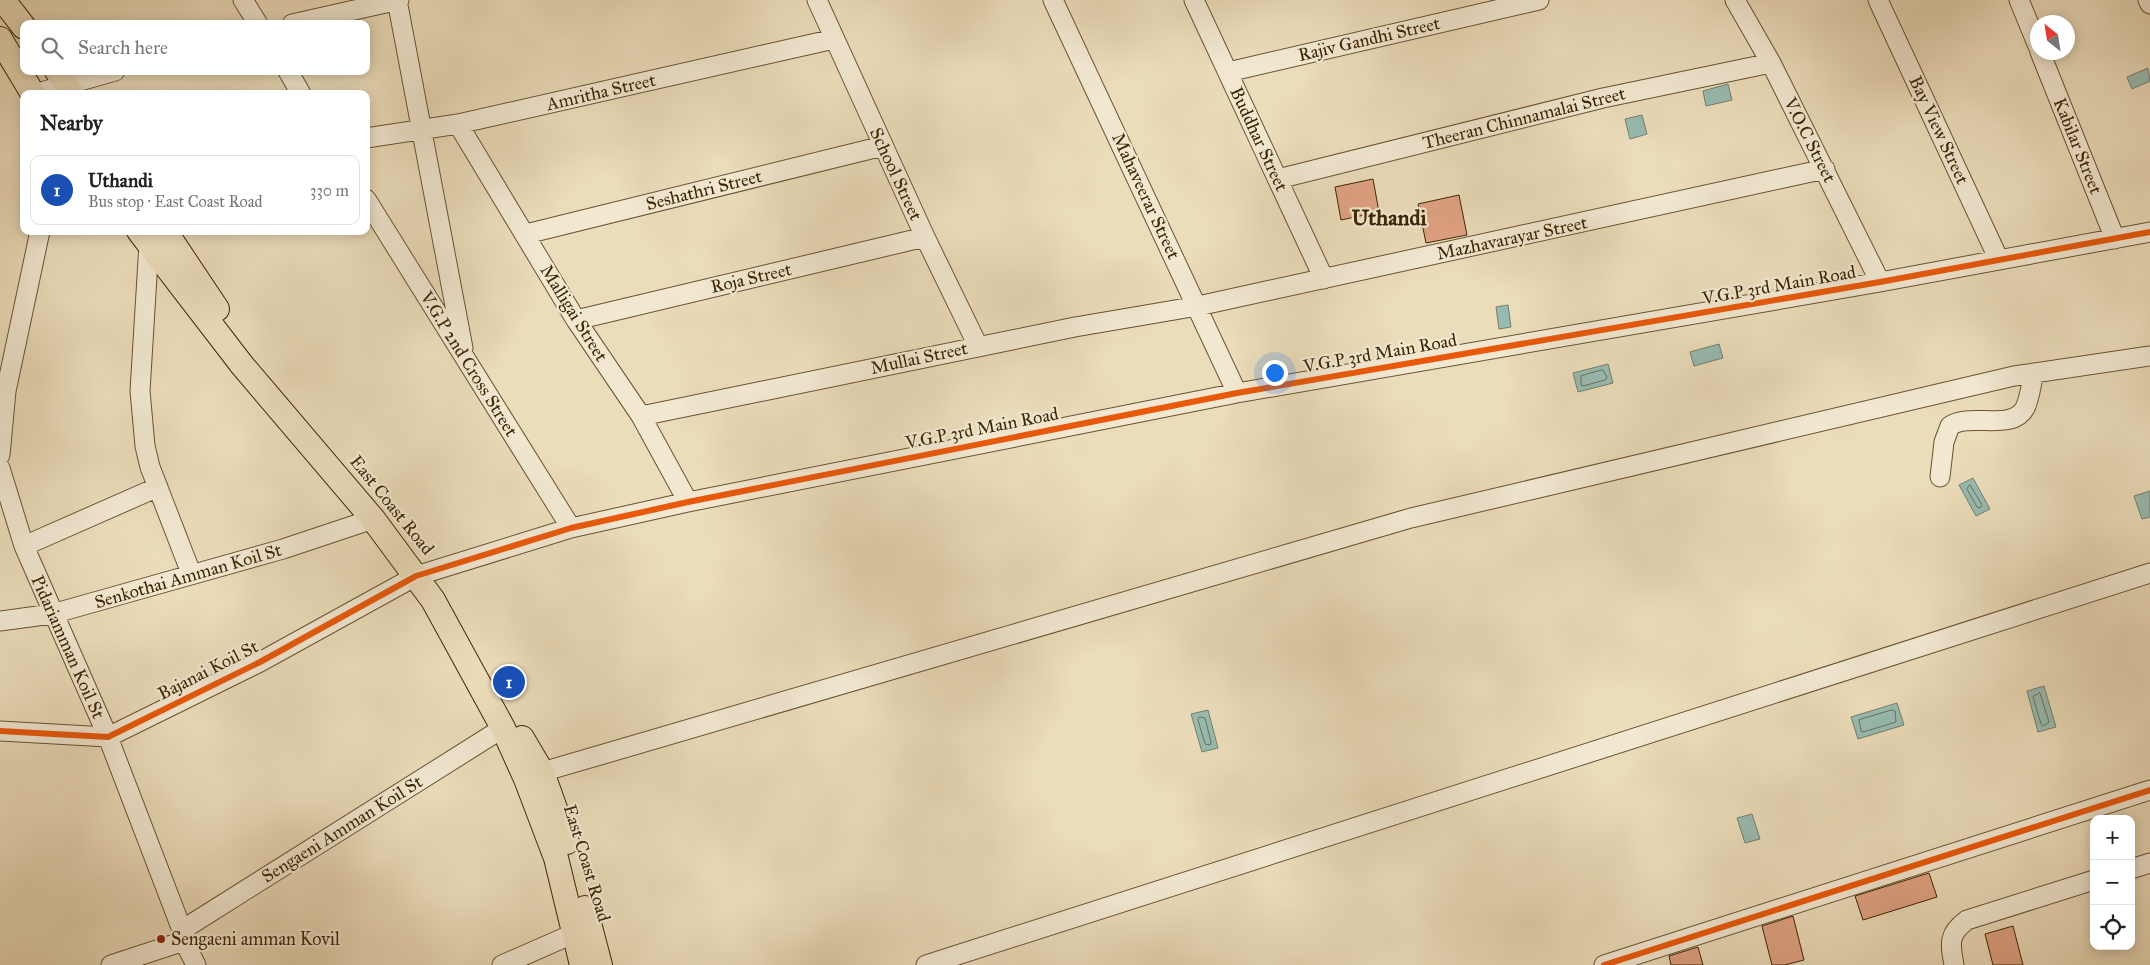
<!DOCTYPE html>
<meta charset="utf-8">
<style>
:root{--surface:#fff;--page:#f6f6f6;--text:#222;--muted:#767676;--line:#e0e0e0;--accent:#0f766e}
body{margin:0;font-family:"IM FELL Great Primer",serif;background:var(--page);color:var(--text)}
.controls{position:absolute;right:15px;bottom:15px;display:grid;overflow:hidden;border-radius:10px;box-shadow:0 2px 12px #0003}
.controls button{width:45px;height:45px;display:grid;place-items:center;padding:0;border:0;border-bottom:1px solid var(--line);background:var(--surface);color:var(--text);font:25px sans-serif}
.compass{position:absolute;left:2030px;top:15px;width:45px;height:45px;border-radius:50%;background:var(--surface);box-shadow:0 2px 12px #0003;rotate:330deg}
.you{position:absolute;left:1274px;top:372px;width:18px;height:18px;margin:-12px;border:4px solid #fff;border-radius:50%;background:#1a73e8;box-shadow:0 0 0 8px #1a73e833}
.badge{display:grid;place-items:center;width:32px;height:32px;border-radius:50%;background:var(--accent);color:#fff;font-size:16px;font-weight:700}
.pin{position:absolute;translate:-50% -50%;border:2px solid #fff;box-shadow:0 1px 5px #0006}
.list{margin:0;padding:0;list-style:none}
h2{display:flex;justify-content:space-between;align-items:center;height:65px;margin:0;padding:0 20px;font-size:21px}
h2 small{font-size:16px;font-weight:400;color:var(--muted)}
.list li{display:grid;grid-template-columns:32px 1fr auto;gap:15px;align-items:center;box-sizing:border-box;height:70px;margin:0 10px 10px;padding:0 10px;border:1px solid var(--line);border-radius:10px}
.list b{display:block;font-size:19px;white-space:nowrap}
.list p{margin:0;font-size:16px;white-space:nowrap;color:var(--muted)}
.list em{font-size:16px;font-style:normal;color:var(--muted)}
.icon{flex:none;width:28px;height:28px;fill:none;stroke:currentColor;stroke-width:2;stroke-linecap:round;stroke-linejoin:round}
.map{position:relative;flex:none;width:2150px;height:965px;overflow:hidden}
.search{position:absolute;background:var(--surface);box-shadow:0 2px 12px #0003;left:20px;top:20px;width:350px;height:55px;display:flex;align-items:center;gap:12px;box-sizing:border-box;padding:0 18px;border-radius:10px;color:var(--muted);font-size:19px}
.panel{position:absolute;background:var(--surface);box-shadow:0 2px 12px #0003;left:20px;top:90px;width:350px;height:145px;border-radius:10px}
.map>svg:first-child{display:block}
.water{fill:#98bbb1;stroke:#747f6b}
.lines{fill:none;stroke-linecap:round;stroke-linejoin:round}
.shore{stroke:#6a705a;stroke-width:1}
.building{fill:#dfa283;stroke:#3d2602}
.minor-casing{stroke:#685430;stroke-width:21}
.major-casing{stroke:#3d2602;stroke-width:26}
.minor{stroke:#f2e8d2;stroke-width:19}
.major{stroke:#ebdcba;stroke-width:24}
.cycleway-casing{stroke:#f2e8d2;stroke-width:9}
.cycleway{stroke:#e8590c;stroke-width:6}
.poi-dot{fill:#8f2418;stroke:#f2e8d2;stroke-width:2}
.labels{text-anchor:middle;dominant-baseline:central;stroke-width:4.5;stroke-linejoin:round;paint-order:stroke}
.street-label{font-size:18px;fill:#3d2602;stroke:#f2e8d2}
.poi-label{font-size:18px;fill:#3d2602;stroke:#f2e8d2;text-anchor:start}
.district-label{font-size:22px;font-weight:bold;fill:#3d2602;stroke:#f2e8d2}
</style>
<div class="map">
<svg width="2150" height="965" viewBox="0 0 2150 965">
<rect width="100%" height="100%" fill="#ebdcba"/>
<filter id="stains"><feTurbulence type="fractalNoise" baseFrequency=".004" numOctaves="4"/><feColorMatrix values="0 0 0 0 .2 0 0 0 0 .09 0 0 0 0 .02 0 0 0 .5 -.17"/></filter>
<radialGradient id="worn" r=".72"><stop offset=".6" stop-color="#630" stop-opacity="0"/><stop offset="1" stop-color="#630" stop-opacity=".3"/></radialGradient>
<path class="water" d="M2148,68L2150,81L2132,89L2127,77Z
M1728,84L1732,100L1706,106L1703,91Z
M1642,115L1647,134L1630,139L1625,119Z
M1508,305L1511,327L1499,329L1496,307Z
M1719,344L1723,358L1694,366L1690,352Z
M1608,364L1613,383L1578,392L1573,373Z
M1973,478L1990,509L1976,516L1959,485Z
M2150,491V517L2142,519L2134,496Z
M2044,686L2056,727L2038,732L2027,691Z
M1897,703L1904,725L1858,739L1851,717Z
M1208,710L1218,748L1202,752L1191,714Z
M1752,814L1760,839L1745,843L1737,818Z"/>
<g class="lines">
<path class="shore" d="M1603,370L1607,377L1605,380L1583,386L1581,385V376Z
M1970,485L1982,505L1980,508L1977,507L1967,489Z
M2040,693L2049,722L2043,726L2041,724L2033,697Z
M1892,710L1895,711L1896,722L1863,732L1861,731L1859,720Z
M1200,717L1205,718L1211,742L1210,745L1205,744L1198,720Z"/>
</g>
<path class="building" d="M1373,179L1379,212L1341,220L1335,187Z
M1459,195L1467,235L1426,243L1418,204Z
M1929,873L1937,897L1863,920L1855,896Z
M1793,916L1804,960L1785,965H1772L1762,926Z
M2013,926L2023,965H1993L1985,934Z
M1698,947L1703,965H1671L1669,956Z"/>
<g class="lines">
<defs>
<path id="minor" d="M243,0L258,24
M397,0L463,348
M817,0L925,237L978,346
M1053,0L1237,393
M1194,0L1324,279
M1735,0L1771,63L1880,282
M1878,0L1999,260
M2019,0L2038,46
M2148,0L2150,4
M292,24L399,0
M2040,52L2115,239
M288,71L301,94
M1228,72L1539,0
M34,94L115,71
M458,124L576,320L641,416L688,502
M366,138L458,124L834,39
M1278,179L1603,98L1771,63
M366,199L571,528
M526,234L883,146
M149,244L140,391L145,446L150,467L191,573
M576,320L925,237
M641,416L1075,327L1198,306L1825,169
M0,455L6,391L40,231
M0,468L24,546L108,737L182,930L184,941L196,965
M1940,477L1944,442L1950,426C1970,412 2012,432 2025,408C2030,398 2031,384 2034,373
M24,546L158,487
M0,621L52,614L283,549L373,519
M0,731L108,737L260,662L416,576L571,528L688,502L1237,393L1880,282L2150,232
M542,772L1411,518L2014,376L2150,356
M2131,869L2150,863
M182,930L503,728
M111,965L184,941
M502,965L575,933
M926,965L2150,573
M1604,965L2150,790
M1954,965C1950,943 1948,934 1967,920L2094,880"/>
<path id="major" d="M3,0L24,27
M0,39L33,94
M57,71L72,94
M139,231L242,365L373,519L433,600L503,728L526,779L556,858L582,965
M165,231L217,309
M522,738L542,772L567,842
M585,908L600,965"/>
</defs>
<use href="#minor" class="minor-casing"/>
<use href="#major" class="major-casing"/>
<use href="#minor" class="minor"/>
<use href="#major" class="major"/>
<defs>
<path id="cycleway" d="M0,731L108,737L260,662L416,576L571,528L688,502L1237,393L1880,282L2150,232
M1604,965L2150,790"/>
</defs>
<use href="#cycleway" class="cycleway-casing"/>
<use href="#cycleway" class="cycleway"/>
</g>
<circle class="poi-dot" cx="161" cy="939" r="5"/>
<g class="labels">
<g class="street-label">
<text transform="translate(1369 39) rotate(-13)">Rajiv Gandhi Street</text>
<text transform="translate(601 92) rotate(-13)">Amritha Street</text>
<text transform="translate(1524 118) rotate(-14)">Theeran Chinnamalai Street</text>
<text transform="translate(1939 130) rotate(65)">Bay View Street</text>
<text transform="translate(1259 139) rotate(65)">Buddhar Street</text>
<text transform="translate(1810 140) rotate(63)">V.O.C Street</text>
<text transform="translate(2078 146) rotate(68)">Kabilar Street</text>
<text transform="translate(896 174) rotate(65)">School Street</text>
<text transform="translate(704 190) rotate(-14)">Seshathri Street</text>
<text transform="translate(1146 196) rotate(65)">Mahaveerar Street</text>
<text transform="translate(1512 238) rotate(-12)">Mazhavarayar Street</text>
<text transform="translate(751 278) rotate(-13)">Roja Street</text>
<text transform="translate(1779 285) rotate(-10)">V.G.P 3rd Main Road</text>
<text transform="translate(574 313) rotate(58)">Malligai Street</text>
<text transform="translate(1380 353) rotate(-10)">V.G.P 3rd Main Road</text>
<text transform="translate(919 358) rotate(-12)">Mullai Street</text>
<text transform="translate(469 364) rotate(58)">V.G.P 2nd Cross Street</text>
<text transform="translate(982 428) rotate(-11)">V.G.P 3rd Main Road</text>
<text transform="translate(392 505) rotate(51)">East Coast Road</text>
<text transform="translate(188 576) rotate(-16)">Senkothai Amman Koil St</text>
<text transform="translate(68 647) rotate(66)">Pidariamman Koil St</text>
<text transform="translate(208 670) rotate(-27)">Bajanai Koil St</text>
<text transform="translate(342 829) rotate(-32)">Sengaeni Amman Koil St</text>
<text transform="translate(587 863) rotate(73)">East Coast Road</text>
</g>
<g class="poi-label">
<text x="171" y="939">Sengaeni amman Kovil</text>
</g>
<g class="district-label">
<text x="1389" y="217">Uthandi</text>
</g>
</g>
<rect width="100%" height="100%" filter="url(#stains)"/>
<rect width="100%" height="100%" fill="url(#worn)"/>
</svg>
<div class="controls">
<button>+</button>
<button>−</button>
<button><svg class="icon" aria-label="locate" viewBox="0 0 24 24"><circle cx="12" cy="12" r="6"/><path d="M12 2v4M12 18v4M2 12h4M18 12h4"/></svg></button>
</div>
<svg class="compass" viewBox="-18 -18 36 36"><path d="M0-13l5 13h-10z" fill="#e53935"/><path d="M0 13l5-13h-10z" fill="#767676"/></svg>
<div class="you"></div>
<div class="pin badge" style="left:509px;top:682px;background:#1a4fb4">1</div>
<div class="search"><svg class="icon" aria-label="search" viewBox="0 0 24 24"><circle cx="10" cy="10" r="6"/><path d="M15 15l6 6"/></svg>Search here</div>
<section class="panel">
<h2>Nearby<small></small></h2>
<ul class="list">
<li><span class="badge" style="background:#1a4fb4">1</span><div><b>Uthandi</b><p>Bus stop · East Coast Road</p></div><em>330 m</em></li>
</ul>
</section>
</div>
